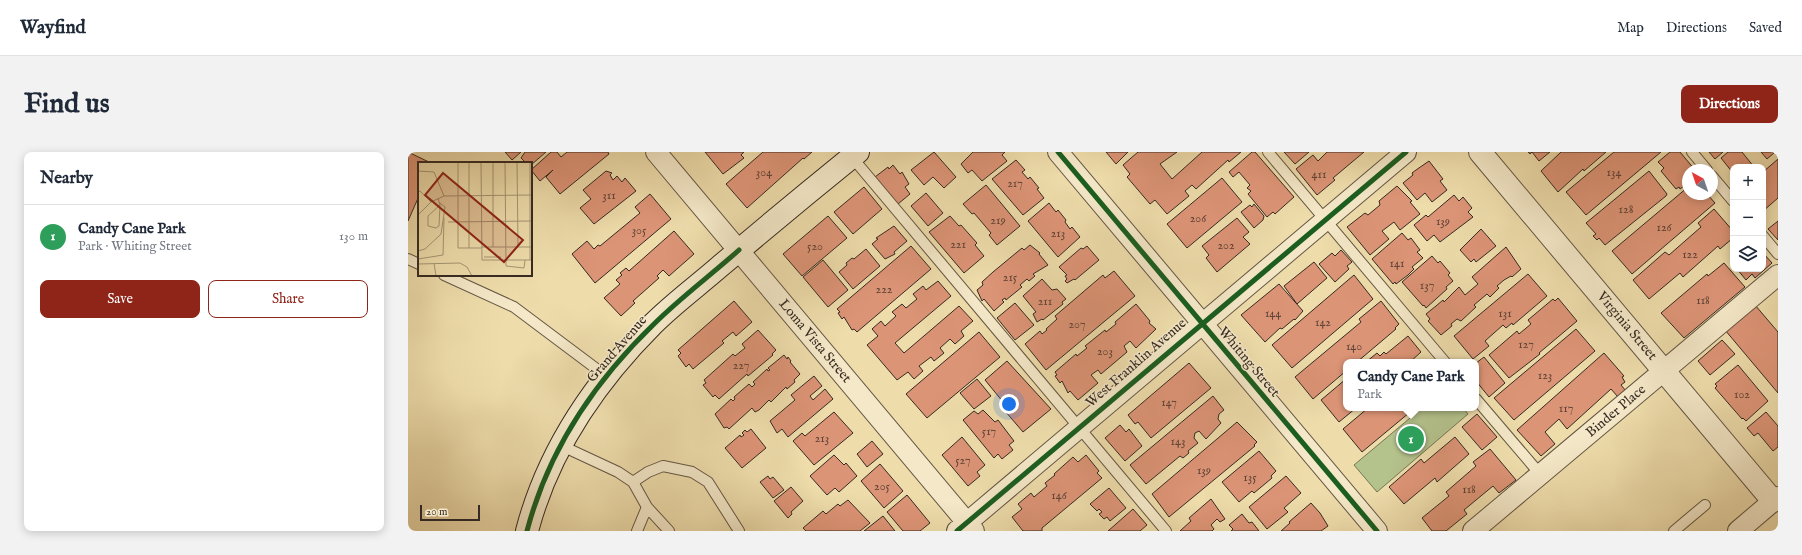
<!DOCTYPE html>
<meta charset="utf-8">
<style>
:root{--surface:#fff;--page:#f2f2f3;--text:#1f2937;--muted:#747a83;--line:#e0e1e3;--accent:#8f2418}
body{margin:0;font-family:"IM FELL English",serif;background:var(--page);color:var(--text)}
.controls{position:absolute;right:12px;top:12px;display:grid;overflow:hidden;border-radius:8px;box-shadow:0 2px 10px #0003}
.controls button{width:36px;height:36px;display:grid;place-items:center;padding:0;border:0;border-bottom:1px solid var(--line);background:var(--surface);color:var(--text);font:20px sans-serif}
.compass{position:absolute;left:1274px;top:12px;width:36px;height:36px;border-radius:50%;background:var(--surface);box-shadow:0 2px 10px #0003;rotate:320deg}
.scale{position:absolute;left:12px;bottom:10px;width:60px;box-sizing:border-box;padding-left:4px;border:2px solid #362a22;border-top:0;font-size:11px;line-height:14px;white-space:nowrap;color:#362a22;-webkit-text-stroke:3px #f4e8c8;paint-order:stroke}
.you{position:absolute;left:601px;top:252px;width:14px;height:14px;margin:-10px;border:3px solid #fff;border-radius:50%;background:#1a73e8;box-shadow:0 0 0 6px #1a73e833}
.badge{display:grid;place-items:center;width:26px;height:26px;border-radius:50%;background:var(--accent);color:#fff;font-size:13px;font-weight:700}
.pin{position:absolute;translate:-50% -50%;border:2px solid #fff;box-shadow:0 1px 4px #0006}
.popup{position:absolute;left:935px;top:207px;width:136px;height:52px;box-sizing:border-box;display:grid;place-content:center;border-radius:8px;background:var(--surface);filter:drop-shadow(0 1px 3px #0005);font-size:13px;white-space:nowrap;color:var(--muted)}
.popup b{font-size:15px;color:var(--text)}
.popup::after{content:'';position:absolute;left:50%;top:100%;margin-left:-8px;border:8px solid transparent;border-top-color:var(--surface)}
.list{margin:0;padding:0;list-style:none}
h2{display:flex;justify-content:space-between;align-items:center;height:52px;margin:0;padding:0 16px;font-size:17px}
h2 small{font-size:13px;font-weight:400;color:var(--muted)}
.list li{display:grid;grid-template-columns:26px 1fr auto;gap:12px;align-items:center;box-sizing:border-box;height:64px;padding:0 16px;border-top:1px solid var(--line)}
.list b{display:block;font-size:15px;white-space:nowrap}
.list p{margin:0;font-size:13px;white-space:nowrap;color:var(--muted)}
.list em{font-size:13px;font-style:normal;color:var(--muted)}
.actions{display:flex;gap:8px;padding:12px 16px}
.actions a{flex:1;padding:9px 0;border:1px solid var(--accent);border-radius:8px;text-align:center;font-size:14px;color:var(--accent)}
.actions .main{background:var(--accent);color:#fff}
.icon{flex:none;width:22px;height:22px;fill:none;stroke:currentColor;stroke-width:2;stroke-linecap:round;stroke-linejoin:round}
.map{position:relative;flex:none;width:1370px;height:379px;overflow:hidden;border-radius:8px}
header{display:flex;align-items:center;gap:24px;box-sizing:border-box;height:56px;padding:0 20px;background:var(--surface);border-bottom:1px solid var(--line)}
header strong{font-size:19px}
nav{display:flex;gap:22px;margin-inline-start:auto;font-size:14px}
.intro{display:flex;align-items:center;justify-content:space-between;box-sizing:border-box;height:96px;padding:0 24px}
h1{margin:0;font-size:28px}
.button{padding:10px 18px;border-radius:8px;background:var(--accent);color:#fff;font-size:14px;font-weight:700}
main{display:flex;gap:24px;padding:0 24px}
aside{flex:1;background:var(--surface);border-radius:8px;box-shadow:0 2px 10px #0003}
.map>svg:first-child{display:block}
.green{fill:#b4c28c;stroke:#757657}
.building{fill:#dc9476;stroke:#362a22}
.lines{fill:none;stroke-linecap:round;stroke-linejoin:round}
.service-casing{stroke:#645644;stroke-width:12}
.minor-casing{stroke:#645644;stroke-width:22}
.tertiary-casing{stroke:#645644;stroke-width:24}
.secondary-casing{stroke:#362a22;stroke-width:24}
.service{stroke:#f4e8c8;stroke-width:10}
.minor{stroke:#f4e8c8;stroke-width:20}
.tertiary{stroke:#f4e8c8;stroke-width:22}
.secondary{stroke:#f4e8c8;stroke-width:22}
.cycleway-casing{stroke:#f4e8c8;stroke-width:8}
.cycleway{stroke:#1b5e20;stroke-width:5}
.labels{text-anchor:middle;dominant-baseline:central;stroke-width:3;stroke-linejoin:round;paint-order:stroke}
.number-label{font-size:12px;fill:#604437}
.street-label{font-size:14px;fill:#362a22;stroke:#f4e8c8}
.inset-road{fill:none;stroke:#a49574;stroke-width:1}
.view{fill:#8f2418;fill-opacity:0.15;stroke:#8f2418;stroke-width:2}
.inset-edge{fill:none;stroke:#362a22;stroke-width:2}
</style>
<header>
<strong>Wayfind</strong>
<nav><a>Map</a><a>Directions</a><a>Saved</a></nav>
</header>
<div class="intro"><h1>Find us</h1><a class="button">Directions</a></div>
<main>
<aside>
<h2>Nearby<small></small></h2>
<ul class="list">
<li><span class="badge" style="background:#2e9e5b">1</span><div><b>Candy Cane Park</b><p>Park · Whiting Street</p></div><em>130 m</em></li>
</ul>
<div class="actions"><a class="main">Save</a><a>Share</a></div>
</aside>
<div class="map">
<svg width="1370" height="379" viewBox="0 0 1370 379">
<rect width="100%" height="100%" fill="#eedcab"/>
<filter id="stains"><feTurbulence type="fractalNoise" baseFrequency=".005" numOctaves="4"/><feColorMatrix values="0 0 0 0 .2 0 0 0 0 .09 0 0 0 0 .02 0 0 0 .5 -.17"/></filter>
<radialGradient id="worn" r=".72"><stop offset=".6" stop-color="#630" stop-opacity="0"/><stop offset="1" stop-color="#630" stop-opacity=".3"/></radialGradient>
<path class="green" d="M1014,256H1055L1060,262L969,340L946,313Z"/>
<path class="building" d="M0,0L23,11H11V44L0,69Z
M97,0H113L104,8Z
M138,0L123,13V11H118L113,6L117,0Z
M143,0H149L153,5L159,0H200L201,2L152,42L138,25L145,18L132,29L123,18Z
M297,0H336L333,3L336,6L315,22Z
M355,0H404L396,7L395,6L339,56L318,32Z
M526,0L548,25L536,36L525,25L516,33L503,18Z
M565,0H597L594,3L599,9L574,29L564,18L560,21L553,12Z
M698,0H720L708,12Z
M730,0H769L752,12L764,27L794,0H833L821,10L820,8L788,37L784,33L777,39L781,44L759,62L747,48L742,52L719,25L722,22L715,13Z
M844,0H847L886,45L867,62L865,60L859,65L840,42L843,39L839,36L842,33L831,20L825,25L821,20Z
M876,0H901L887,12Z
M919,0H956L925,26L927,28L909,43L888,17L905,3L910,9Z
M1120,0H1142L1131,9L1124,0L1122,2Z
M1153,0H1198L1176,19L1175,17L1150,40L1133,19Z
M1206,0H1253L1178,63L1158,40Z
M1262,0H1272L1287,18H1280V31L1272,37L1271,35L1268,37L1253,19L1256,16L1250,10Z
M1301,0H1315L1307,7Z
M1320,0H1334L1346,15H1325V21L1313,6Z
M1353,0H1367L1359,7Z
M1370,7V46L1355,59V20Z
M608,8L617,18L614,20L620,27L622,25L631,36L629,37L636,46L615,63L584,27Z
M1021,9L1035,27L1032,29L1039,38L1024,50L1017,41L1009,48L995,31L1005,23L1004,21L1008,18Z
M485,13L492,22L494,20L501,32L497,35L502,42L490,52L467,25L480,15L481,17Z
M198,19L204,21L202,23L205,28L209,24L214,30L217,26L228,39L186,72L172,56L183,47L175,38Z
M1241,19L1259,42L1258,44L1197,93L1191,86L1189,88L1185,84L1188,82L1178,71Z
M814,26L834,50L779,96L759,72Z
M578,33L612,74L589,93L581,83L583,81L566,61L564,62L555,52Z
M989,34L1004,49L1002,50L1012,62L992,78L986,70L974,79L981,87L962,103L939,75L957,61L960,63L972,53L971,49Z
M456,35L474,57L445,82L426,60Z
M1280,35V42H1299L1307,51L1224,122L1204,99Z
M518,41L535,61L520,74L503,54Z
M242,42L263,67L187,131L164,102L179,89L186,97L190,93L192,94L232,61L227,55Z
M1046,43L1051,49L1055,45L1064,56L1060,60L1065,65L1032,90L1026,83L1019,89L1006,73L1018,63L1020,65Z
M641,51L648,60L650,58L658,68L657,70L662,77L664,75L672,85L650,105L620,69Z
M846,52L856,64L855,68L846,76L833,60L842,53L844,55Z
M1306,57L1325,79V86L1312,97L1310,94L1275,125L1272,121L1241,147L1225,128L1257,100L1261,103L1293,75L1290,71Z
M420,64L439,86L394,124L375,102Z
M542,64L551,74L553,73L569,91L567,93L576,104L556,121L521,80Z
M829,66L841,80L835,85L842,92L809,120L798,106L801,103L794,94Z
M1370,69V88L1360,77Z
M486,74L499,89L486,100L487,102L477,107L464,92L470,87L468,86Z
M1073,77L1088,94L1068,110L1066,107L1063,110L1052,98Z
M266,79L286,102L261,124L255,118L249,124L251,126L225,149L227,151L213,164L196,146L212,132L208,128L214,123L212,121L218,116L221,119Z
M994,81L1000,88L1003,86L1012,98L1009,100L1015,106L1004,115L1006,117L1000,123L988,132L987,130L985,132L964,107Z
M622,93L632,101L631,102L640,113L625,122L627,124L621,129L619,127L612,133L614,135L598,148L597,146L594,148L596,150L586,159L576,147L574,149L569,138L575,133L574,130L585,120L614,96L616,98Z
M503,94L523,117L449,180L446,177L444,178L436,165L434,167L430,161L432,160L429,157Z
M679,94L691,108L667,128L666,127L659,131L657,129L659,127L657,124L659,123L651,115L673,96L675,97Z
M1098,95L1113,117L1104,125L1103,124L1096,128L1089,134L1091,136L1082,145L1079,142L1066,153L1068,155L1053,169L1049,167L1043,172L1044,174L1033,183L1020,169L1022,167L1018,162L1028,154L1035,148L1036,150L1051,135L1057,143L1070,132L1064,125Z
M458,97L472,114L445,137L431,120L439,113L438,111L444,106L446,107Z
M933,98L944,110L939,114L941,117L927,130L911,112L924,101L927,104Z
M1355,101L1364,111L1347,126L1344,122L1338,128L1329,117H1355Z
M1024,104L1030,111L1032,109L1042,121L1040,123L1045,129L1038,135L1039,137L1018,156L1016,153L1015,154L994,130Z
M415,108L440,138L420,155L395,125Z
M906,110L919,126L889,152L876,134Z
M1316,111L1337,135L1276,186L1253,161L1299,122L1300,124Z
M706,119L727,144L638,218L617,192L632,179L634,182L639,178L638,177L649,167L647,164L695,123L697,126Z
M1120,122L1139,144L1105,173L1104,171L1098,176L1095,173L1077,189L1081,194L1065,207L1046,184Z
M946,123L965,147L884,216L864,193Z
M634,127L644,138L649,137L658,147L654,150L655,152L635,168L634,167L629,170L625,162L628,160L615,144Z
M530,129L543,144L487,191L496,201L551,154L565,169L553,179L556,184L547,192L542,187L532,196L536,201L526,209L523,205L511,214L515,219L506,227L500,220L489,228L459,193L470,184L464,177L473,169L477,174L488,164L484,160L494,152L498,156L509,147L505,142L515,134L518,138Z
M871,132L895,159L887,168L886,167L874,177L872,176L857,190L833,163Z
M1150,146L1169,169L1131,201L1132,202L1101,226L1081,203L1109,179L1111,182L1123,172L1120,168L1145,147L1147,149Z
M326,149L344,170L328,184L325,180L314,189L316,191L285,217L281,212L278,215L270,204L273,201L270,198Z
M973,149L991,172L987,176L988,177L949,210H938V219L905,247L887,225L953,170L951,167Z
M607,151L626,173L607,188L589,166Z
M728,152L742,169L741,171L748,177L728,196L722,189L716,194L719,200L693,222L690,218L683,223L690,231L670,248L662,239L660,241L654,229L652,231L647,224L649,223L647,220L668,202L669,204L679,196L677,194L697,178L698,180L708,172L707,170Z
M1347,153L1370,180V241L1317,178Z
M1168,177L1187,199L1106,268L1086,246Z
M350,178L368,198L364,202L365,203L340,224L339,222L311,247L307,243L305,245L295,233L298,231L296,228L325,202L327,204L337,196L334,192Z
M571,180L592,205L519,266L498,242Z
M1000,184L1013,200L1002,210H958L969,201L972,204L976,200L978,202Z
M1314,188L1327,202L1302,223L1290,209Z
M1196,201L1216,224L1214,225L1217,230L1213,233L1218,239L1210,245L1203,237L1159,277L1151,267L1137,280L1147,292L1133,304L1109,278Z
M376,203L379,207L380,205L383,209L382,210L392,222L386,228L387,230L379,237L378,235L363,250L361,248L351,258L347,260L344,256L321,277L319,275L316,276L307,262L323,247L325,249L327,247L326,245L341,232L344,235L347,232L345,230L359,217L360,219L362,218L360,216Z
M1076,205L1097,231L1081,245L1068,229V211Z
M599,209L643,257L615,280L597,259L600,256L577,228Z
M781,211L803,236L743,286L730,270L727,272L720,263Z
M1330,213L1360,249L1338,269L1335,266L1334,267L1307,236L1309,234L1307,232Z
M406,224L414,234L402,244L405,248L417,237L425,247L380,285L374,277L369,281L362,269L387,248L383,243Z
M569,227L583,244L566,257L552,241Z
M938,227V256H948L931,270L913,248Z
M805,244L816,258L811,262L810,267L813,271L798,287L791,279L787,281L786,286L790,291L780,299L781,301L775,306L772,304L738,332L722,313Z
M960,256H1007L954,300L935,277Z
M575,258L587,270L590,268L606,289L601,293L605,298L594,307L590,302L586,306L555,268L566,259L570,262Z
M426,260L445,281L406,313L385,289L394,281L397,284Z
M1358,260L1370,274V295L1365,299L1350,281L1346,284L1339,276Z
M1069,262L1089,285L1074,298L1054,275Z
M829,270L849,290L846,293L847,294L761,365L744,342Z
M712,273L718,280L721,277L734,294L717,309L697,286Z
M343,277L358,296L334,316L317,296L332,283L333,285L336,283L334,281L337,278L339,280Z
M554,285L577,313L569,320L572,324L560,334L534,303Z
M1047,285L1061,302L1029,330L1027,326L996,352L981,335L1013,307L1016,311Z
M464,289L475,302L459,315L449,302Z
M1082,297L1108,328L1091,341L1085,334L1056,358L1059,362L1038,379H1024L1014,366L1041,344L1038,340L1068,314L1065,310Z
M851,299L868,319L863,324L864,326L846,341L844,339L831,350L814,330Z
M426,303L436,313L438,311L449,324L431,340L427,336L419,343L402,324Z
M678,303L691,319L689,321L694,326L634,376V379H615L604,365L614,357L610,352L623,341L626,345L639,334L637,331L647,323L646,322L665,305L670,310Z
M472,312L495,339L476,356L453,329Z
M360,324L362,327L365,325L376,338L365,346L352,330Z
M878,324L893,341L876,356L880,360L859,377L841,355Z
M383,335L395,349L383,360L384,362L380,366L366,349Z
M701,336L718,356L702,369L699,365L696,367L691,362L694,360L691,357L689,359L682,352Z
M499,343L522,371L512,379H495L479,360Z
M803,347L817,367L812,370L809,367L803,373L806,377L804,379H772L783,369L781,366Z
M440,348L462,371L452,379H398L395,376L415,359L418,362L430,352L432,354Z
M903,351L912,361L920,374L913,379H873L882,371L881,370Z
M725,357L739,373L732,379H700Z
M834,362L841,371L844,370L851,379H823L825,377L821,373Z
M475,364L487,379H456Z"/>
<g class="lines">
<defs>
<path id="service" d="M860,0L1037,210
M1284,0L1299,18
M443,4L758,379
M1304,24L1325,49
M1355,84L1370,102
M0,107L11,112
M36,123L106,155L198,224
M1068,247L1132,322
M152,293L210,320L225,330L239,355L261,379
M225,330L240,320L255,314L284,320L300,330L331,379
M229,379L239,355
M1266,379L1297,353"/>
<path id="minor" d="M248,0L566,379
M650,0L969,379
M549,379L998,0
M1065,379L1370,123
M1330,379L1370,345"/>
<path id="tertiary" d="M1072,0L1365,349"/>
<path id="secondary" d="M119,379C140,299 187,230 245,172C265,152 288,135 310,116C356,77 403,38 450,0"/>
</defs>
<use href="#service" class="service-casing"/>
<use href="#minor" class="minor-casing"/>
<use href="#tertiary" class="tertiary-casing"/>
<use href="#secondary" class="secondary-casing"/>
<use href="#service" class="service"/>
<use href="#minor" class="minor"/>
<use href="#tertiary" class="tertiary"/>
<use href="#secondary" class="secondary"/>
<defs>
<path id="cycleway" d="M650,0L969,379
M119,379C140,299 187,229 246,172C272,146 303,123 331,98
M549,379L998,0"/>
</defs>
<use href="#cycleway" class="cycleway-casing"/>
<use href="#cycleway" class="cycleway"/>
</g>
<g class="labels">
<g class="number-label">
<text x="356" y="20">304</text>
<text x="1206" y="20">134</text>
<text x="911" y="22">411</text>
<text x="607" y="31">217</text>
<text x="201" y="43">311</text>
<text x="1218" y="57">128</text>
<text x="790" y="66">206</text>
<text x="590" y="68">219</text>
<text x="1035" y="69">139</text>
<text x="1256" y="75">126</text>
<text x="231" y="78">305</text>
<text x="650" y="81">213</text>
<text x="550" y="92">221</text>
<text x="818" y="93">202</text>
<text x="407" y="94">520</text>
<text x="1282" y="102">122</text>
<text x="989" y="111">141</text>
<text x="602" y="125">215</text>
<text x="1019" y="133">137</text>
<text x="476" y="137">222</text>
<text x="1295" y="148">118</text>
<text x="637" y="149">211</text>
<text x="865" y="161">144</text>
<text x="1097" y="161">131</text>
<text x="915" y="170">142</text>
<text x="669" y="172">207</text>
<text x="1118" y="192">127</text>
<text x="946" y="194">140</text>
<text x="697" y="199">203</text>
<text x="333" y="213">227</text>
<text x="1137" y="223">123</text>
<text x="1334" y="242">102</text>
<text x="761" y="250">147</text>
<text x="1158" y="256">117</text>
<text x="581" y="279">517</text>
<text x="414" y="286">213</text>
<text x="770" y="289">143</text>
<text x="555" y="308">527</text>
<text x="796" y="318">139</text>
<text x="842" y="325">135</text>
<text x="474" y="334">205</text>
<text x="1061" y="337">118</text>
<text x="651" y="343">146</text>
</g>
<g class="street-label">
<text transform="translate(1219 174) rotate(50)">Virginia Street</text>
<text transform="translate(407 189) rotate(50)">Loma Vista Street</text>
<text transform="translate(209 197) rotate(-49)">Grand Avenue</text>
<text transform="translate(841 210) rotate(50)">Whiting Street</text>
<text transform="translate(728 211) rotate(-41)">West Franklin Avenue</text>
<text transform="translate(1208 259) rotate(-40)">Binder Place</text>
</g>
</g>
<g transform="translate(10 10)">
<rect width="114" height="114" fill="#eedcab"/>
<path class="inset-road" d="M40,0V86H63M51,0V86M63,0L64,98H114M75,0V85M87,0L88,104L106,106L107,98M99,0L100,85M112,0V98M0,9L16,10L26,34M0,30L2,29L13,40M20,36L22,43L10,54V64L18,66L21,64L22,43M0,53L13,40L26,34L114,33M30,60L114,59M63,85H114M0,89L7,87L23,72L27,45L22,41M66,95H83M0,97L25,93L26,56M16,101L18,114M0,102L42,101L49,105L54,114"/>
<path class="view" d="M25,11L105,78L86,100L7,33Z"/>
<rect width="114" height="114" class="inset-edge"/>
</g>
<rect width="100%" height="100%" filter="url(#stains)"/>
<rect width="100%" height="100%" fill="url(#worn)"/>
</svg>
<div class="controls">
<button>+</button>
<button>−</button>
<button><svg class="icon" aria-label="layers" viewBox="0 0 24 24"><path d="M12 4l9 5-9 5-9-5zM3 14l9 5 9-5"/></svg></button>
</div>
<svg class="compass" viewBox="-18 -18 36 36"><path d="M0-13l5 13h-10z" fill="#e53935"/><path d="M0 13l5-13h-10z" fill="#747a83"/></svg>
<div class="scale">20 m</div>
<div class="you"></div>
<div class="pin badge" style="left:1003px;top:287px;background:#2e9e5b">1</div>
<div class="popup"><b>Candy Cane Park</b>Park</div>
</div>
</main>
